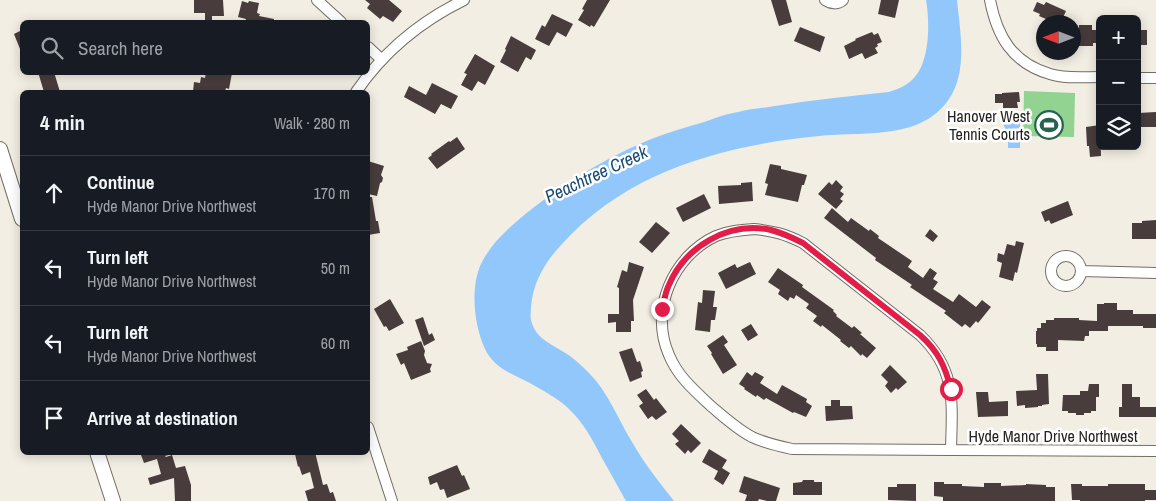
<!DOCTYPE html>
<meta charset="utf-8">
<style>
:root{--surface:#171b24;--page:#242831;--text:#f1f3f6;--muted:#9ea1a6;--line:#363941}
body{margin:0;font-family:"Archivo Narrow",sans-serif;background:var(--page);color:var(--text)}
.controls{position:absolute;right:15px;top:15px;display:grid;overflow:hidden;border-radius:8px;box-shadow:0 2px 12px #0003}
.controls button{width:45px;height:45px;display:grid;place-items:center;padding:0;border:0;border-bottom:1px solid var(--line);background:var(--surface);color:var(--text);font:25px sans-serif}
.compass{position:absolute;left:1036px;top:15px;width:45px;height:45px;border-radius:50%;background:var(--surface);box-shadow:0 2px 12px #0003;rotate:270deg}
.stop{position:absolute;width:15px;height:15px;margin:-11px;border:4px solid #e11d48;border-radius:50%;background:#fff}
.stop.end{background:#e11d48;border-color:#fff;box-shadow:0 1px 5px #0008}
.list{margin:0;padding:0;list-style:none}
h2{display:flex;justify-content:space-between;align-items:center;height:65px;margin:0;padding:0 20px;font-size:21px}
h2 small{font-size:16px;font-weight:400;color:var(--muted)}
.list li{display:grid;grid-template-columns:32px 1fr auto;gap:15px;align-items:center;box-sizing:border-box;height:75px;padding:0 20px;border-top:1px solid var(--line)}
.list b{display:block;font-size:19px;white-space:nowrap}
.list p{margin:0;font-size:16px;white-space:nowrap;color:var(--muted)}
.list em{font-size:16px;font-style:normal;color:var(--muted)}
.icon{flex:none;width:28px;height:28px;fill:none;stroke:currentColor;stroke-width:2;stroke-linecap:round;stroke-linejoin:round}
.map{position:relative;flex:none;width:1156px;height:501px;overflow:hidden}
.search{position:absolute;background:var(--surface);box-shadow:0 2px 12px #0003;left:20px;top:20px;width:350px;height:55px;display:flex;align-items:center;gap:12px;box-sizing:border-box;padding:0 18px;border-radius:8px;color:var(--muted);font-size:19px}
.panel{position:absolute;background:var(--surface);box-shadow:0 2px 12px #0003;left:20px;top:90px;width:350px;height:365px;border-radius:8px}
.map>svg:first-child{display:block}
.green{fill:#92d391}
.water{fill:#91c7fa}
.building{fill:#483d3c}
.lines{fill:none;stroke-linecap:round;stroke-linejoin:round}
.street-casing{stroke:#726e64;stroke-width:12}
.secondary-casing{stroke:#726e64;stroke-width:16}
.street{stroke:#fff;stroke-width:10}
.secondary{stroke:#fff;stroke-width:14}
.route{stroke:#e11d48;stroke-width:6}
.labels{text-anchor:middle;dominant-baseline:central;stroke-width:5;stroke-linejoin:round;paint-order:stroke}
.poi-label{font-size:16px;fill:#25231f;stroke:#fff;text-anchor:end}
.street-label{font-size:16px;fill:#25231f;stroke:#fff}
.water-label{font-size:18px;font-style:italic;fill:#1b4c75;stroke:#fff}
</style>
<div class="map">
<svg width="1156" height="501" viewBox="0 0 1156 501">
<rect width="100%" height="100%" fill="#f2eee3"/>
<path class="green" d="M1024,91L1075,93L1074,137L1023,136Z"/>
<path class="water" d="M926,0H957C961,39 971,87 934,115C904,138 855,132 819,136C725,145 627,171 562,244C545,262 533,282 531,307C531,311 530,316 531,320C536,341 555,345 570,356C577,361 583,367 589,373C608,392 618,419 632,442C644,463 659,482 674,501H626C618,487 610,472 602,458C592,439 584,423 568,408C557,398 542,390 530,383C512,374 494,368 485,349C474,325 470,288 481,264C492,241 513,224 533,208C572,178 617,151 665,134C677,130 689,126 701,123C713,119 725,114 738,112C750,109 763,108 775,106C813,100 851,96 889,92C898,89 906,86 913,79C930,63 930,22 926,0Z
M1006,115H1020V148H1008V135L1001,119Z"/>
<path class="building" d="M194,0H223L224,16H212V22H205V13H194Z
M365,0H389L402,11L393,22L383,16L380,19L367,8L370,4Z
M587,0H610L594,27L591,25L590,27L578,20L584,10L582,9Z
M771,0H786L792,22L779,26Z
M881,0H899L895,18L878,14Z
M242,1L248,3L249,1L259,3L257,13L260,14L259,16L274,19V22H245L246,19L238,17Z
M1037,2L1044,5L1046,2L1066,11L1061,22H1053L1039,16L1040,14L1033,11Z
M552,14L573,24L566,37L557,32L549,46L535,39L542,25L545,27Z
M1079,25H1092V30H1100V42H1099L1098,43H1093V46H1074V30H1079Z
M800,27L825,37L820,52L794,41Z
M22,30V54L14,34Z
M1137,30H1147V45H1137Z
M872,32L874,35L878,33L882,42L877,44L878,46L875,48L878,53L865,59L862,53L849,59L844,46L856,40L855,39Z
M511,36L536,50L531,60L526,57L518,72L500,62L506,50L505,49Z
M475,54L495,66L485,85L478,81L472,91L461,85L467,74L464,73Z
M38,72H54L60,92H44Z
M206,72L232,73L229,89L226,88L225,92H193L194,82L200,83L201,77L205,78Z
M432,83L458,96L451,109L441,104L435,114L404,97L409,86L426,95Z
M1019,92L1020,102H1017L1018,108H1003V103H995V94H1002V93Z
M1156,112V127H1139L1138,113Z
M1100,125L1101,156L1090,157L1089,146H1087L1086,127Z
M457,137L465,149L437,169L428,158L432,155L431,154L449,141L450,142Z
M368,161L384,166L381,175L383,178L382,182L380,183L377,196L368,194Z
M770,164L781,166V169L807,175L804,185H802L798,202L765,195L768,184L765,183Z
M836,180L843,187L840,191L844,194L840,199L843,201L836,209L818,194L829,182L832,185Z
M752,182L753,201L719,204L718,186L741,185V183Z
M704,194L711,208L683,222L676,208Z
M368,197H372L376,221H378L380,233L368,235Z
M1068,201L1073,215L1051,224L1049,220L1045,222L1041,212Z
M832,208L848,222L851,218L869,231L870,229L879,236L878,238L912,261L908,267L923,278L930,268L937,273L933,279L938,282L933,289L953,302L959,294L976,307L982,300L991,307L978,323L976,321L970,328L965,324L962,327L944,313L946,311L910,287L912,285L875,260L876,258L824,218Z
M1156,220V239H1132V223H1142V221Z
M656,222L670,233L652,253L639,242Z
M930,229L938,236L933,242L925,236Z
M1016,241L1024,243L1017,273L1015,272L1013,281L999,277L1002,263L997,261L998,253L1004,255L1007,244L1015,246Z
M629,262L644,267L633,300L634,321H631V332H616V322L608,323V314H619V288L617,287L622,270L627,272Z
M750,262L756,274L726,289L718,273L735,264L737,268Z
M778,268L803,285L802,287L834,310L833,311L837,315L836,316L852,328L854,326L862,333L860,334L876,348L867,358L862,354L861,356L851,346L849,348L840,341L841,340L822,325L821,327L813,321L817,316L806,308L809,304L796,295L794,299L790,297L788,301L778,294L780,290L768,282Z
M703,290L715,291L713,307H717L715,320H711L710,332L695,330L698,302L702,303Z
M390,299L404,323L389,331L386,326L384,327L374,309Z
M1104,303H1117V310H1133V314H1156V328H1143V326H1108V331H1089V336H1085L1084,341L1058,340V351H1046V347H1037V344H1036V331H1037V328H1041V323H1046V320H1054V318H1079V320L1097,321V304H1104Z
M423,317L429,335L432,333L435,340L424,346L415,320Z
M751,324L758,335L748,341L741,330Z
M723,335L728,342L724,345L737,365L723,374L711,354L712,353L707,346Z
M421,341L425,351L424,355L427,363L432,364L430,369L431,372L411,380L404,363L401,365L396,354L408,350L407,347Z
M632,348L637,362L640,361L643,371L641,372L642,377L630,382L619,352Z
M890,365L907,382L898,390L896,388L891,393L885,386L888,382L881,375Z
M747,372L752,376L755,372L764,377L760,383L777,394L782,385L807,399L806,402L812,406L806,417L794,412L793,413L766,398L764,400L757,395L756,397L744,389L745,388L739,384Z
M1036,374H1048L1049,404L1042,405V406H1038V407L1025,408V405L1017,406L1016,391L1037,390Z
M1089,384H1099V397H1096V411H1091V413H1084V415H1076V413H1068V411H1062L1063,395H1080V391H1088Z
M1122,384H1132V397H1140V407H1156V417H1119V407H1122Z
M646,389L654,400L656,398L667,412L656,420L652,416L648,419L639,406L643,403L637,395Z
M976,392H988L989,402L1008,401V416L978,417Z
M831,400H840V406H852L853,419L826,421L825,406H831Z
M681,424L701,443L691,453L688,450L685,454L675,444L679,441L672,434Z
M709,449L727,460L722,468L730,473L723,485L714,479L718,471L702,462Z
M142,452H171L172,454L165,456L166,457L172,455L176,468L185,466L191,485V501H175L174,478L150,485L148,478L161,474L157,459L144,463L141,455L143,454Z
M299,452H315L323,485L327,484L330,493L333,492L336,501H308L305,491L314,488L310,472L302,475L299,466L298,467L295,454Z
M457,465L462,476L464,475L470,489L447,498L444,489L440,490L437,482L430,485L428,477Z
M744,476L780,488L776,501H767L759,499L758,501H745L747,495L739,492Z
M803,480H814V482H822V495H793V483L802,482Z
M934,482H944V484H962V486L984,487V483H1001V486L1026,485V484L1046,485V487H1055V501H943V497L934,496Z
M897,484H916V501L888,500V487H897Z
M1071,484H1082V486H1108V484H1145V490H1156V500H1145V501H1080V500H1072Z"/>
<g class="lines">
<defs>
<path id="street" d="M317,0L341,22
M825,0C831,4 838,5 843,0
M990,0C997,36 1012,63 1050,74C1065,79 1083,77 1100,77
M368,47L381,59
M1137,78H1156
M356,92C384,51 419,22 464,0
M754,229C774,231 785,234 803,243L920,335C957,370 952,403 951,450L792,449C778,446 765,443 752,437C737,429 725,418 712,407C695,391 678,377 669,355C649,310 673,256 716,236C728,231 741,230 754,229Z
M1051 271a15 15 0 1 1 30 0a15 15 0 1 1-30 0Z
M1082,271L1156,273
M368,427L392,501
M951,450L1156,451"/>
<path id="secondary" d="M0,149L22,219
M97,452L113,501"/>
</defs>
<use href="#street" class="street-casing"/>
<use href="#secondary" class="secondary-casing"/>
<use href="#street" class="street"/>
<use href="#secondary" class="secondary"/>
</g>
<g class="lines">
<path class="route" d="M662,309C664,302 665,294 668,287C684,247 728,221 771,230C783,233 793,238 803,243L920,335C938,351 945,366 951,389"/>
</g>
<defs>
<symbol id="stadium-ring" viewBox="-11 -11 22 22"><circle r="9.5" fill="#fff" stroke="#25634f" stroke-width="1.5"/><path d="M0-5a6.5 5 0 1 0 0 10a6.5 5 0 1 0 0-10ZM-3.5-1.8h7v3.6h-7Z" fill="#25634f"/></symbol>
</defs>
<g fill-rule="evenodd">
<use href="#stadium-ring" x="1033" y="109" width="32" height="32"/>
</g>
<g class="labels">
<g class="poi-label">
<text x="1030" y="116">Hanover West<tspan x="1030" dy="18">Tennis Courts</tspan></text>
</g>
<g class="street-label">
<text x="1053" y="436">Hyde Manor Drive Northwest</text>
</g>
<g class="water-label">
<text transform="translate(596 174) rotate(-25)">Peachtree Creek</text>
</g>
</g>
</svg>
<div class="controls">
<button>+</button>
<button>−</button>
<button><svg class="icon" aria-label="layers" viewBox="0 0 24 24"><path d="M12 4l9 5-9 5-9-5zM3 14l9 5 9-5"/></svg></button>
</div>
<svg class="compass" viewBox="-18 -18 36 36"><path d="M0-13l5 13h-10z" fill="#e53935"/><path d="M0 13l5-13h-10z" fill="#9ea1a6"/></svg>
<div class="stop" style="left:951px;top:389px"></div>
<div class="stop end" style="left:662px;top:309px"></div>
<div class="search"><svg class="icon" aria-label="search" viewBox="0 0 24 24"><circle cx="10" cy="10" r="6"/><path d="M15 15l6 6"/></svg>Search here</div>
<section class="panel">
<h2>4 min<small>Walk · 280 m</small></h2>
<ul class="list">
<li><svg class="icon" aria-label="ahead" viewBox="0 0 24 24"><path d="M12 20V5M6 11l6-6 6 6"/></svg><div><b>Continue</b><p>Hyde Manor Drive Northwest</p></div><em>170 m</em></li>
<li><svg class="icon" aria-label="left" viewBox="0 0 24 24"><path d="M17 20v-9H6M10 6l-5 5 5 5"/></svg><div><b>Turn left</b><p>Hyde Manor Drive Northwest</p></div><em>50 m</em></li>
<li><svg class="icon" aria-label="left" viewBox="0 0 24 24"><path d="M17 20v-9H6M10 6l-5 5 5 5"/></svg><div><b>Turn left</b><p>Hyde Manor Drive Northwest</p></div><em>60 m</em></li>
<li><svg class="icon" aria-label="arrive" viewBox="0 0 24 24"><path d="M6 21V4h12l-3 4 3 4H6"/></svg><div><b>Arrive at destination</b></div></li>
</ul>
</section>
</div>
